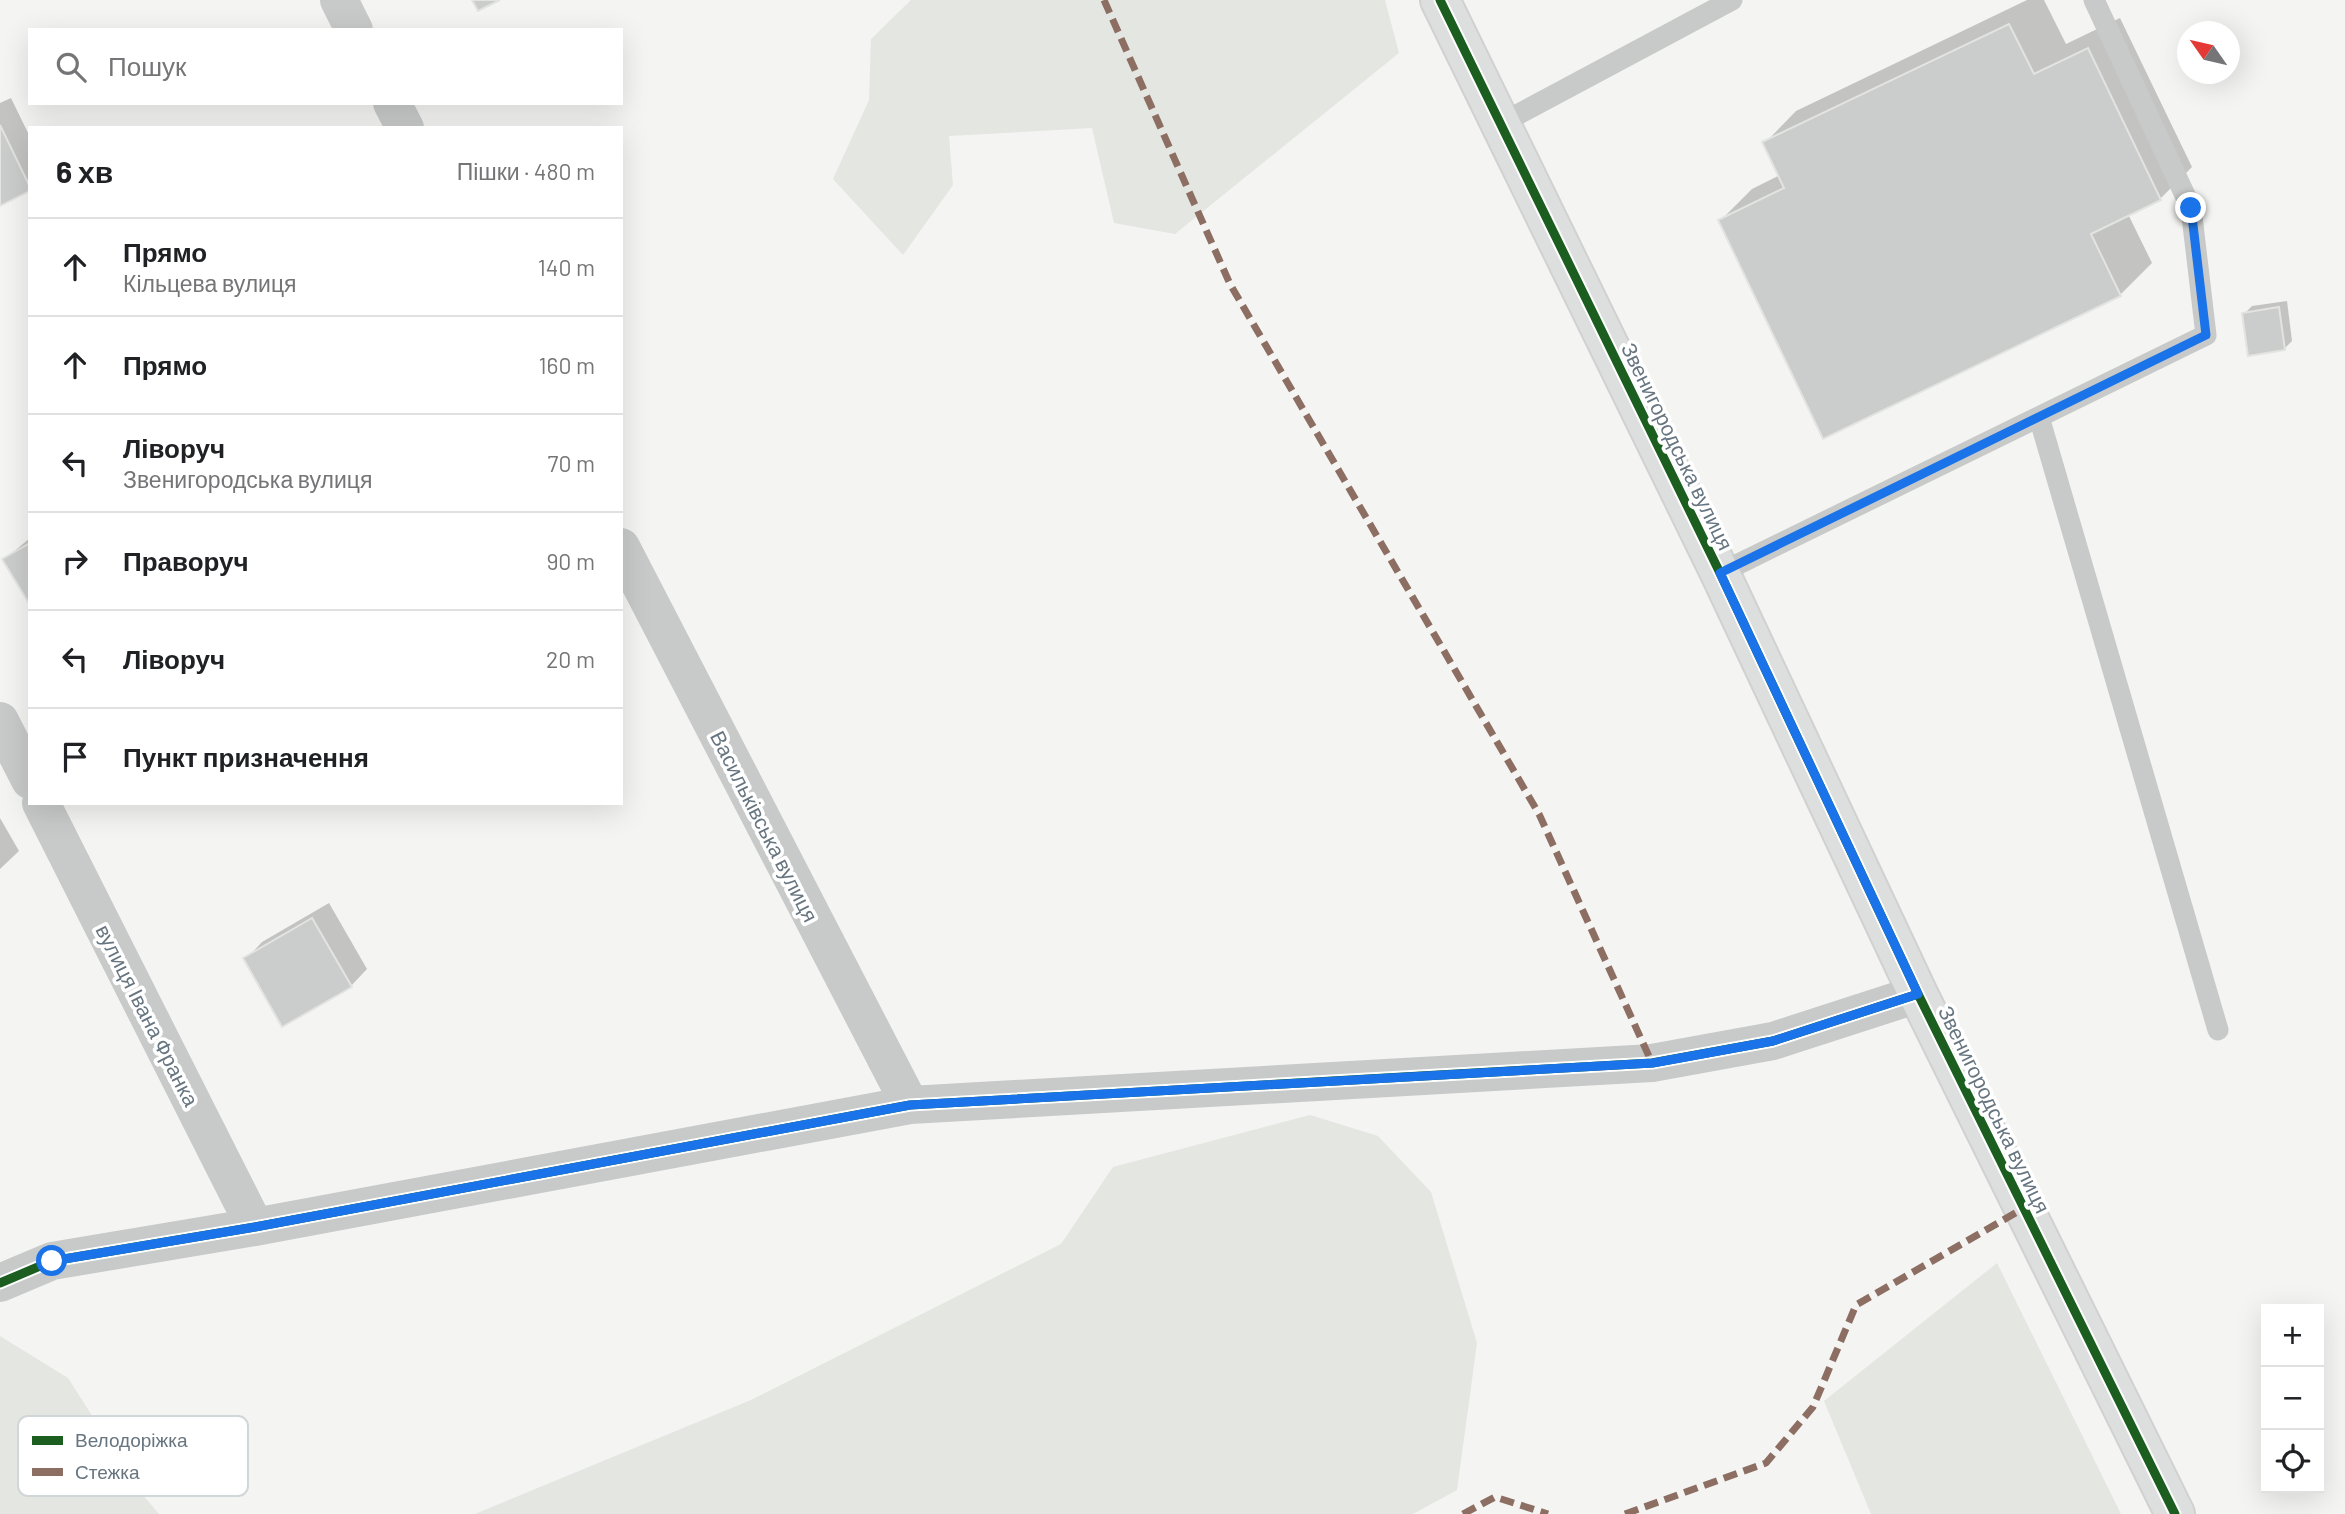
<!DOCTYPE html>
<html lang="uk">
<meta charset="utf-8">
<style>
:root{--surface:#fff;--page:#f2f2f2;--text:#202124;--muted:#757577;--line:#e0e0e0}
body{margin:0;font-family:Barlow,sans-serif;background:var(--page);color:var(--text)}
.controls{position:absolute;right:21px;bottom:21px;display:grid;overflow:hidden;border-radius:0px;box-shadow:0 7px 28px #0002}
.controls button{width:63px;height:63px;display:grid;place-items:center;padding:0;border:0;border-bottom:2px solid var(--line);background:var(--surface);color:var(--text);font:35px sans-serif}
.compass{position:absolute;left:2177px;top:21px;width:63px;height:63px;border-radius:50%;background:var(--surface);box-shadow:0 7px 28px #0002;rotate:304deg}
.stop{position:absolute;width:21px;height:21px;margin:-16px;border:5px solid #1a73e8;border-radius:50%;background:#fff}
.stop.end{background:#1a73e8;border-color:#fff;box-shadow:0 2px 7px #0008}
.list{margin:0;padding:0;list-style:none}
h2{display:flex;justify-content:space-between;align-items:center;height:91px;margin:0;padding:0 28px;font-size:30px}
h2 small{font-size:23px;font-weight:400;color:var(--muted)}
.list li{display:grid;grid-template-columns:46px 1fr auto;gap:21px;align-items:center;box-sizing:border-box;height:98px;padding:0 28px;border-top:2px solid var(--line)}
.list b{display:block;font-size:26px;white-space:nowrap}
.list p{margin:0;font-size:23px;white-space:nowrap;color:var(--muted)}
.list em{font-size:23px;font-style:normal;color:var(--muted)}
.icon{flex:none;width:38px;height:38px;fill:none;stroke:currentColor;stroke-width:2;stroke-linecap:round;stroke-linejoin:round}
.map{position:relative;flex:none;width:2345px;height:1514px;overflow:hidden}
.search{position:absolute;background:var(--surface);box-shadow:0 7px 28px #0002;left:28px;top:28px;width:595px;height:77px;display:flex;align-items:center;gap:18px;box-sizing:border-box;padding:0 24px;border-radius:0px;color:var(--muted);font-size:26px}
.panel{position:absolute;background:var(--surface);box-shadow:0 7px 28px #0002;left:28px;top:126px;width:595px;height:679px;border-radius:0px}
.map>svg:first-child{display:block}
.green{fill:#e4e6e1}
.shadow{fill:#0003}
.building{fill:#cbcccc;stroke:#e3e3e2;stroke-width:2}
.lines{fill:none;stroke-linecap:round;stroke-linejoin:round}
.secondary-casing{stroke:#d1d1d1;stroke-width:42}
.lane{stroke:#c8caca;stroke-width:21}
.street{stroke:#c8caca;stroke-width:38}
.secondary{stroke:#dddede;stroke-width:38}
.quiet{stroke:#8d6e63;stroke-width:7;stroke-dasharray:14 7;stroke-linecap:butt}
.cycleway-casing{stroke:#fff;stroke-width:13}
.cycleway{stroke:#1b5e20;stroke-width:9}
.route{stroke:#1a73e8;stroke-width:9}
.labels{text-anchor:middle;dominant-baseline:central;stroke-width:7;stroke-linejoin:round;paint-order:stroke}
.street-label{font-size:21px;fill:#667580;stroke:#fff}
.key{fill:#fff;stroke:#d1d6d9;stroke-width:2}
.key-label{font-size:19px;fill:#667580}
</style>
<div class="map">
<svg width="2345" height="1514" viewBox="0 0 2345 1514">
<rect width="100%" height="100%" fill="#f4f4f2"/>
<path class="green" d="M911,0H1385L1399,53L1175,234L1114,223L1092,128L949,136L953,185L903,255L833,179L869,100L871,39Z
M1310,1115L1378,1136L1431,1192L1477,1343L1457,1490L1413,1514H475L751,1400L1061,1244L1113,1167Z
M1997,1263L2121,1514H1871L1824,1401Z
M0,1336L68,1378L142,1494L159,1514H0Z"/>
<path class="shadow" d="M2027,0H2044L2066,44L2120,18L2192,167L2160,199L2128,214L2152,263L2120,295L1721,220L1752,189L1780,175L1765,143L1796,111Z
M11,98L30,137V189L0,204V103Z
M2287,301L2292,341L2284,349L2244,314L2252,306Z
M30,538V602L5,559Z
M0,818L19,851L0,869Z
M329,903L367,969L351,986L246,959L262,942Z"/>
<path class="building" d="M472,0H500L478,11Z
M2009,24L2034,74L2088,48L2161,200L2091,234L2121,296L1823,439L1718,220L1784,188L1762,142Z
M0,125L30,187V191L0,206Z
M2279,307L2285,350L2248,356L2242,313Z
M30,543V605L2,559Z
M312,918L352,987L282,1027L243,958Z"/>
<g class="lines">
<defs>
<path id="secondary" d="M1440,0L1720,573L1918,994L2175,1514"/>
</defs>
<use href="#secondary" class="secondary-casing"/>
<path class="lane" d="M1500,124L1732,0
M2039,417L2218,1030
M1720,573L2206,335L2191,208L2094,0"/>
<path class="street" d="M339,0L354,30
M392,103L405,128
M621,547L910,1105
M0,721L30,780
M41,803L255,1227
M0,1283L52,1261L255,1227L910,1105L1652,1063L1773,1041L1918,994"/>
<use href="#secondary" class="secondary"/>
<path class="quiet" d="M1104,0L1230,284L1539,814L1652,1063
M1463,1514L1495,1497L1548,1514
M1625,1514L1766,1463L1813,1407L1856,1305L2024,1208"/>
<defs>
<path id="cycleway" d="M1440,0L1720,573L1918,994L2175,1514
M0,1283L52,1261L255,1227L910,1105L1652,1063L1773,1041L1918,994"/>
</defs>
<use href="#cycleway" class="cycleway-casing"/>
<use href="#cycleway" class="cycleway"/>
</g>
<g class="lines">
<path class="route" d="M52,1261L255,1227L910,1105L1653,1063L1773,1041L1918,994L1720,573L2206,335L2191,208"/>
</g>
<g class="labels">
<g class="street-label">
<text transform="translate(1678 446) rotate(64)">Звенигородська вулиця</text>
<text transform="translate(765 826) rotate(63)">Васильківська вулиця</text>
<text transform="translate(148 1015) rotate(63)">вулиця Івана Франка</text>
<text transform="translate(1995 1109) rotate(64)">Звенигородська вулиця</text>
</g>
</g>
<rect x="18" y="1416" width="230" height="80" rx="10" class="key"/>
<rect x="32" y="1436" width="31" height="9" fill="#1b5e20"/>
<rect x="32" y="1468" width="31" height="8" fill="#8d6e63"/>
<g class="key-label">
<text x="75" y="1447">Велодоріжка</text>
<text x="75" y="1479">Стежка</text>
</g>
</svg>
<div class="controls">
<button>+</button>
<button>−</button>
<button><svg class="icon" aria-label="locate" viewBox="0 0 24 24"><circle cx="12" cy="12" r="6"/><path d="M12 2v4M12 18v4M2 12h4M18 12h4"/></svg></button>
</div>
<svg class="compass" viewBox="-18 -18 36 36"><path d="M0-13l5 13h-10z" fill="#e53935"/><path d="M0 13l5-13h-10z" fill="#757577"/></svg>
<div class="stop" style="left:52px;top:1261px"></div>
<div class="stop end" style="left:2191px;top:208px"></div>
<div class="search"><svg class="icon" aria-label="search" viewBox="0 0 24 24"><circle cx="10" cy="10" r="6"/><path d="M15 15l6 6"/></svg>Пошук</div>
<section class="panel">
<h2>6 хв<small>Пішки · 480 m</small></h2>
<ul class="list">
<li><svg class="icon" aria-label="ahead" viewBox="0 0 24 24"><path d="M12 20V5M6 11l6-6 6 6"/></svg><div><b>Прямо</b><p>Кільцева вулиця</p></div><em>140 m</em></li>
<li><svg class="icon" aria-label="ahead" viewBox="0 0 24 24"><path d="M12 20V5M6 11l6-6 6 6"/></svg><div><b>Прямо</b></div><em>160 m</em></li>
<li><svg class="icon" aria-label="left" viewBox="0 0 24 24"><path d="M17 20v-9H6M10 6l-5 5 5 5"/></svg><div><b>Ліворуч</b><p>Звенигородська вулиця</p></div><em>70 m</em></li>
<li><svg class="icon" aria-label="right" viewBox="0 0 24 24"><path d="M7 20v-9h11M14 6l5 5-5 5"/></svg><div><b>Праворуч</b></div><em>90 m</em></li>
<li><svg class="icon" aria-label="left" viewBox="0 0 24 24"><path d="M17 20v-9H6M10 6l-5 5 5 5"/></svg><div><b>Ліворуч</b></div><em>20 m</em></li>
<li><svg class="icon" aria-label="arrive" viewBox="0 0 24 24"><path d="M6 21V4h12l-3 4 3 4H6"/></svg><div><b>Пункт призначення</b></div></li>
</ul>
</section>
</div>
